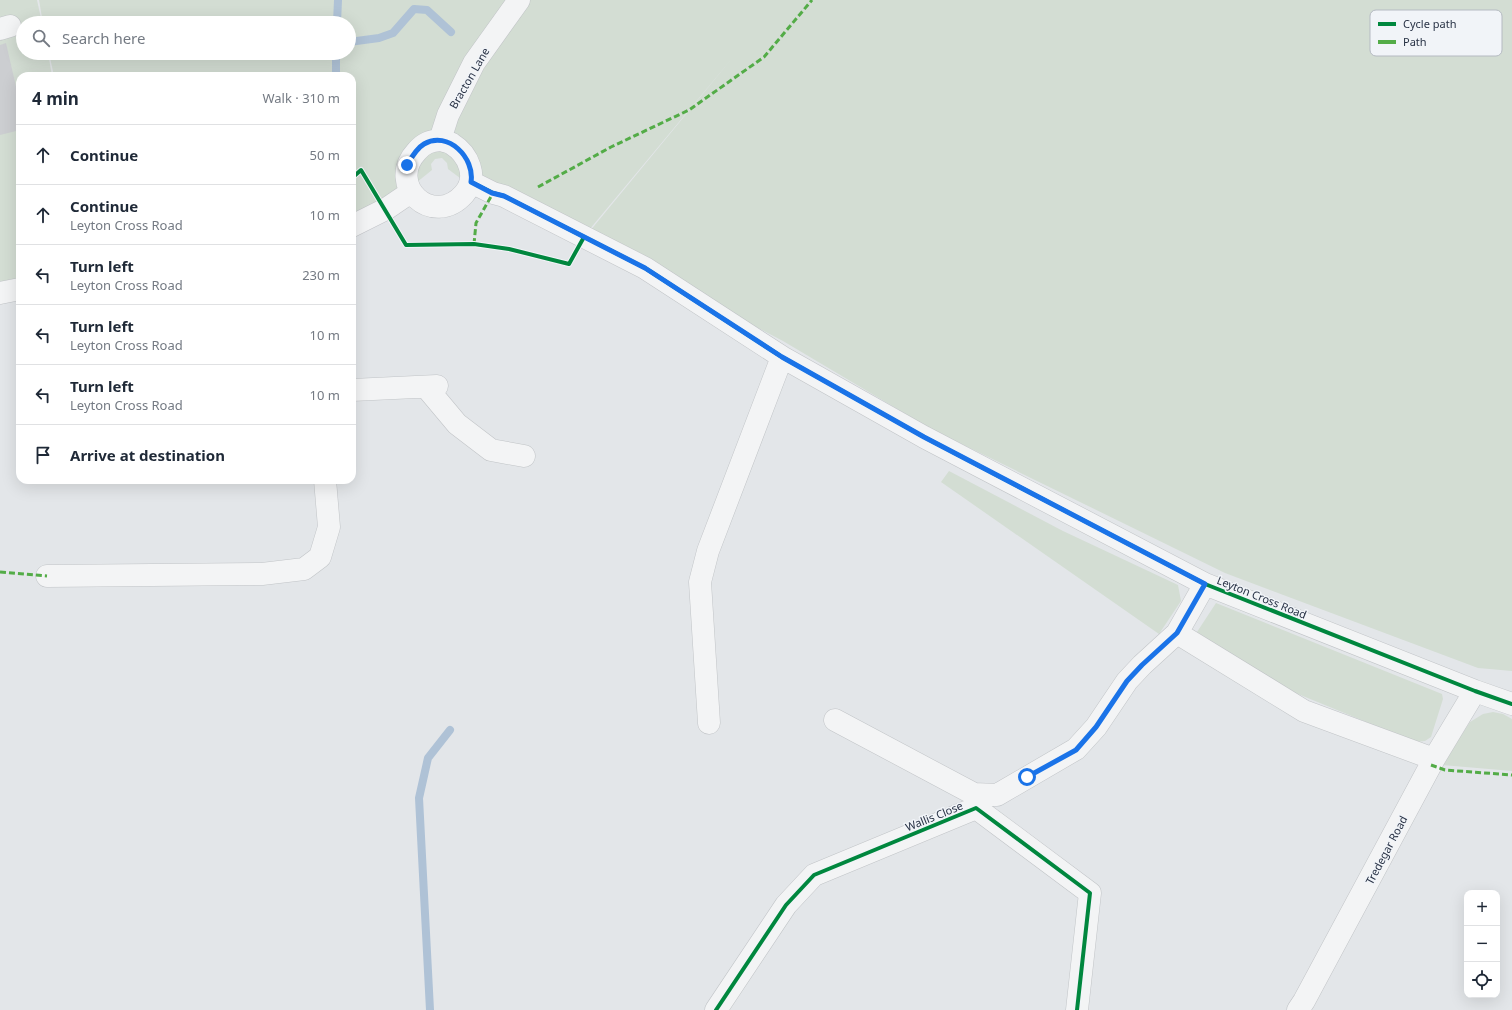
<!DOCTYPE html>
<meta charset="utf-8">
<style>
:root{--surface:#fff;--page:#f6f6f7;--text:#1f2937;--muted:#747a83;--line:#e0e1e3}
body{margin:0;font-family:"Noto Sans",sans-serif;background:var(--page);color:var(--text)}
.controls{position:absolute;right:12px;bottom:12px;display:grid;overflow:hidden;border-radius:8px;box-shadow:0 4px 16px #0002}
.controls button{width:36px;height:36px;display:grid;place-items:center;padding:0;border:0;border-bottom:1px solid var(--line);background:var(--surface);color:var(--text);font:20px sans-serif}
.stop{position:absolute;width:12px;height:12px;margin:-9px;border:3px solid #1a73e8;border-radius:50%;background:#fff}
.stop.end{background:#1a73e8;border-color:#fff;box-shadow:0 1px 4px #0008}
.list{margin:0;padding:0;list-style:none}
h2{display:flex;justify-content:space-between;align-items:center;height:52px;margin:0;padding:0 16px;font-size:17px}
h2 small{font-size:13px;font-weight:400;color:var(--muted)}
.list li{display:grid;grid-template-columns:26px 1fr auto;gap:12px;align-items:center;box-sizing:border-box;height:60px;padding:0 16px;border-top:1px solid var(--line)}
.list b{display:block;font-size:15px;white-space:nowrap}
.list p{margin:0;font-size:13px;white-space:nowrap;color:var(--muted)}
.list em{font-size:13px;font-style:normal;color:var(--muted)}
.icon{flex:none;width:22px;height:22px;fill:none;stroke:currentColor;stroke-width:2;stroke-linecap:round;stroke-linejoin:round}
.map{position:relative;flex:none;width:1512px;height:1010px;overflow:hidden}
.search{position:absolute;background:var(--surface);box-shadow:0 4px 16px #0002;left:16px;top:16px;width:340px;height:44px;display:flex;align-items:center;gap:10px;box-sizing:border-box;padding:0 14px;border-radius:22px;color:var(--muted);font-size:15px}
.panel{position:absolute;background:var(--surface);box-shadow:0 4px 16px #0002;left:16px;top:72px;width:340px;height:412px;border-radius:12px}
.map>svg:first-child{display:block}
.green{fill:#d3ddd3}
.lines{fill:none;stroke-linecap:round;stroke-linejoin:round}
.stream{stroke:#afc2d6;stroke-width:8}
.building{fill:#ccced1}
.minor-casing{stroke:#c1c4c7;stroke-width:23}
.minor{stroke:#f3f4f5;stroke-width:22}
.quiet{stroke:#53ac47;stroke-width:3;stroke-dasharray:6 3;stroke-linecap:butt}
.cycleway-casing{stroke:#f1f4f8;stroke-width:6}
.cycleway{stroke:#00873e;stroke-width:4}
.route{stroke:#1a73e8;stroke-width:5}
.labels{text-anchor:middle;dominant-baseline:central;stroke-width:3;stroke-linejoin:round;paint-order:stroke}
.street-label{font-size:11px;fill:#283245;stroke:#f1f4f8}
.key{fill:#f1f4f8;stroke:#b5bac2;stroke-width:1}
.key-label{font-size:11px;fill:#283245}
</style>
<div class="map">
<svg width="1512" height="1010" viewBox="0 0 1512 1010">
<rect width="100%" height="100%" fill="#e3e6e9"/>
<path class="green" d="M0,0H37L42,23H23V53H48L52,76H20V288L0,291Z
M39,0H334V23H43Z
M335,0H1512V671L1478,668L1225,573L931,429L783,341L585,237L734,56L584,236L468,184L448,169L447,163L442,158L435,159L431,164L432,170L385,208L352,225V76H335V53H349V23H335Z
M49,53H334V76H54Z
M949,471L1063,531L1178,585L1181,601L1159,634L941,482Z
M1216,603L1442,694L1443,699L1431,737L1425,741L1415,742L1281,687L1197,632Z
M1493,712L1503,714L1512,719V771L1442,765L1470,722L1483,714Z"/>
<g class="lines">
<path class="stream" d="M337,23L338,0
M349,42L379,38L393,33L414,9L427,10L451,32
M336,76V53
M430,1010L419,798L428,758L450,730"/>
</g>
<path class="building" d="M6,43L20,104V130L0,135V45Z"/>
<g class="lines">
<defs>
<path id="minor" d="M0,29L10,26
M440,140C444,141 449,142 452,144C468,154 479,177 464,194C433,229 385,185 417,151C424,143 430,141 440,140Z
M440,140L448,115L474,63L519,0
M471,182L493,193L504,196L645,268L782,357L924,437L1205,584L1475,691L1512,704
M352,226L386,209L411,192
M0,293L20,289
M426,387L457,424L491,450L524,456
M352,390L437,386
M47,576L262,574L304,569L320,557L329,527L325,480
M1205,584L1177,633L1304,711L1434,759
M835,720L974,794L997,795L1076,749L1096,727L1127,681L1142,665L1177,633
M709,723L700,582L708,551L782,357
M716,1010L786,905L814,875L976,808L1090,893L1077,1010
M1298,1010L1304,1001L1434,759L1475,691"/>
</defs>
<use href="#minor" class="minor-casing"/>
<use href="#minor" class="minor"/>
<path class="quiet" d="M538,187L611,147L689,110L764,57L812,0
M474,244L476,223L493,193
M0,572L47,576
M1431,765L1445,770L1512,775"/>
<defs>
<path id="cycleway" d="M352,178L361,170L406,245L474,244L509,249L569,264L584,237
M471,182L493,193L504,196L645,268L782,357L924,437L1205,584L1475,691L1512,704
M716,1010L786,905L814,875L976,808L1090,893L1077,1010"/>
</defs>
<use href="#cycleway" class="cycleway-casing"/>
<use href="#cycleway" class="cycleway"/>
</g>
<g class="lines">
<path class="route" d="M407,165C411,158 417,148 424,144C448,130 475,158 471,182L492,193L504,196L645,268L782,357L924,437L1205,584L1177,633L1142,665L1127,681L1096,727L1076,750L1027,777"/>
</g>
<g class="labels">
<g class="street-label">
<text transform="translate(469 78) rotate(-60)">Bracton Lane</text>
<text transform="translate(1262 597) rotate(22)">Leyton Cross Road</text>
<text transform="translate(934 816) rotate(-22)">Wallis Close</text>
<text transform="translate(1386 850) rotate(-62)">Tredegar Road</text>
</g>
</g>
<rect x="1370" y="10" width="132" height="46" rx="6" class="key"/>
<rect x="1378" y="22" width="18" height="4" fill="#00873e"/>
<rect x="1378" y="40" width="18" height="4" fill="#53ac47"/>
<g class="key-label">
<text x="1403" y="28">Cycle path</text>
<text x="1403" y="46">Path</text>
</g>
</svg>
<div class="controls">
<button>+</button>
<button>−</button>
<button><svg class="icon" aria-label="locate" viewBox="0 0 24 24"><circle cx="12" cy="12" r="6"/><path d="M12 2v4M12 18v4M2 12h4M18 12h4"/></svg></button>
</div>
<div class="stop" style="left:1027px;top:777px"></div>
<div class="stop end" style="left:407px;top:165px"></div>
<div class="search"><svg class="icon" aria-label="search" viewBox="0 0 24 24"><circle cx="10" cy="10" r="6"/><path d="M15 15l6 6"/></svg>Search here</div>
<section class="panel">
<h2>4 min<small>Walk · 310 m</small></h2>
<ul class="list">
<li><svg class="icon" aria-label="ahead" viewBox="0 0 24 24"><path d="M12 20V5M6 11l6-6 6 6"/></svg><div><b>Continue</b></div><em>50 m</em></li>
<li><svg class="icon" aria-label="ahead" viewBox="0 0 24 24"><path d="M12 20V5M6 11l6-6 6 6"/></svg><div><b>Continue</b><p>Leyton Cross Road</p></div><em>10 m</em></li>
<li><svg class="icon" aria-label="left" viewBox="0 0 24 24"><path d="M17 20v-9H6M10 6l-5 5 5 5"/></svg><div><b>Turn left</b><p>Leyton Cross Road</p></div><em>230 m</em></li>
<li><svg class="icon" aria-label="left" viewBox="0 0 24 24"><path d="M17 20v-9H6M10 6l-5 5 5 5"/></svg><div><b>Turn left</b><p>Leyton Cross Road</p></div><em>10 m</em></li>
<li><svg class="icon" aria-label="left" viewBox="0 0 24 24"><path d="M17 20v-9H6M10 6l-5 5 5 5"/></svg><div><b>Turn left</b><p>Leyton Cross Road</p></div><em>10 m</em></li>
<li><svg class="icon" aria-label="arrive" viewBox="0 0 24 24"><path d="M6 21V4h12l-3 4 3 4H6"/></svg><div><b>Arrive at destination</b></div></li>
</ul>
</section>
</div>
